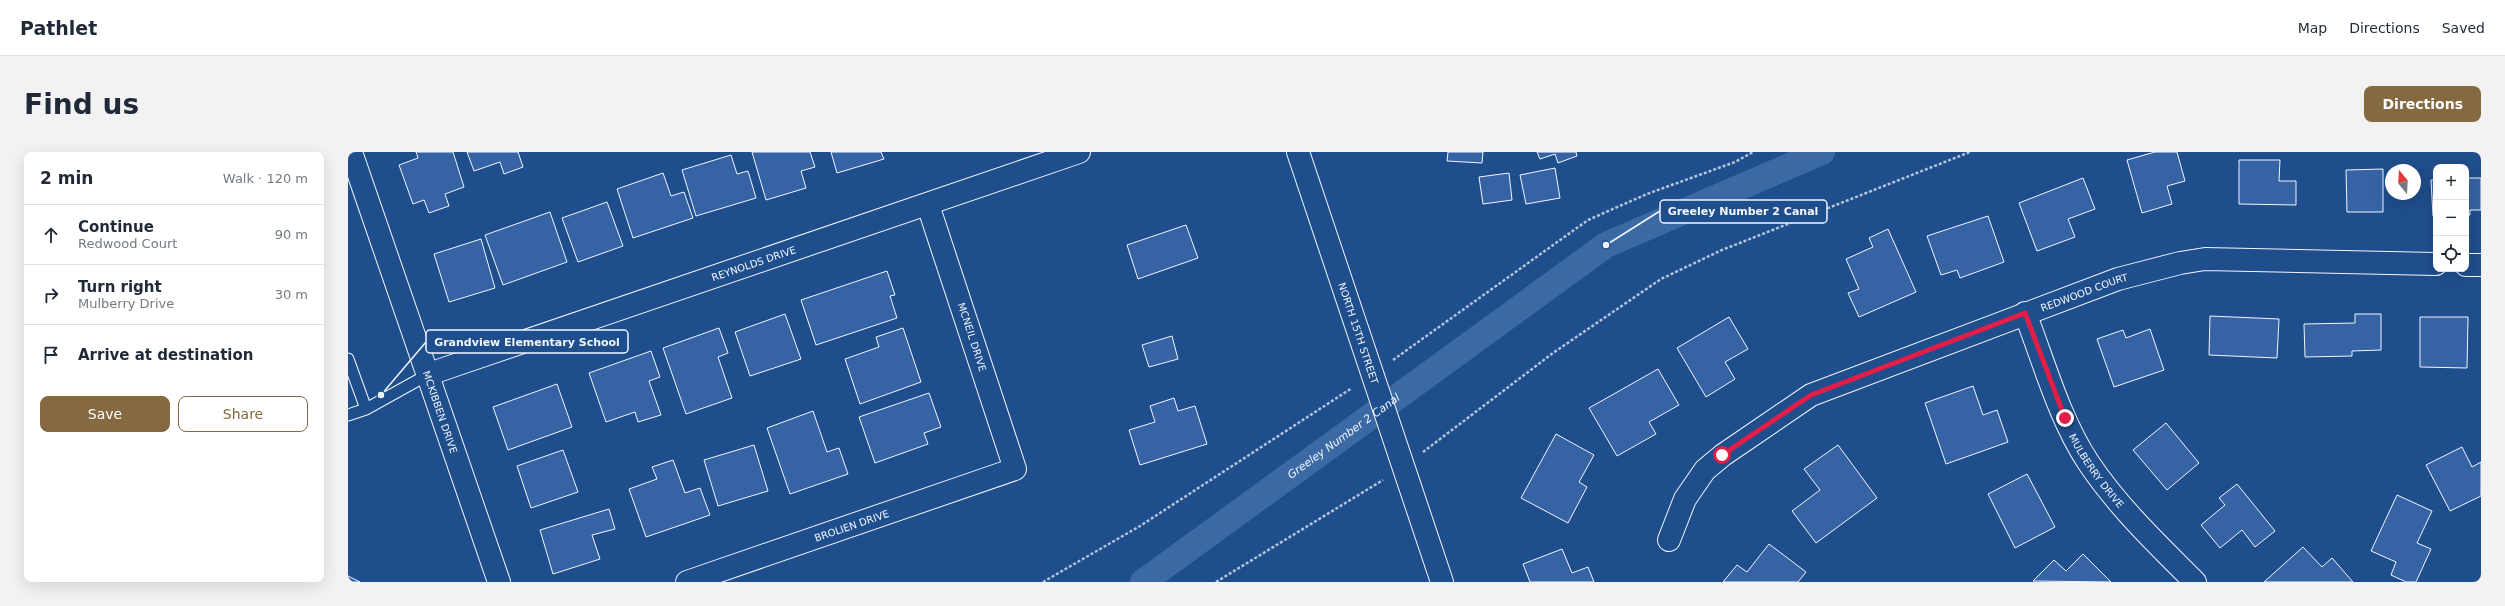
<!DOCTYPE html>
<meta charset="utf-8">
<style>
:root{--surface:#fff;--page:#f2f2f3;--text:#1f2937;--muted:#747a83;--line:#e0e1e3;--accent:#846941}
body{margin:0;font-family:"DejaVu Sans",sans-serif;background:var(--page);color:var(--text)}
.controls{position:absolute;right:12px;top:12px;display:grid;overflow:hidden;border-radius:8px;box-shadow:0 4px 16px #0002}
.controls button{width:36px;height:36px;display:grid;place-items:center;padding:0;border:0;border-bottom:1px solid var(--line);background:var(--surface);color:var(--text);font:20px sans-serif}
.compass{position:absolute;left:2037px;top:12px;width:36px;height:36px;border-radius:50%;background:var(--surface);box-shadow:0 4px 16px #0002;rotate:342deg}
.stop{position:absolute;width:12px;height:12px;margin:-9px;border:3px solid #e11d48;border-radius:50%;background:#fff}
.stop.end{background:#e11d48;border-color:#fff;box-shadow:0 1px 4px #0008}
.list{margin:0;padding:0;list-style:none}
h2{display:flex;justify-content:space-between;align-items:center;height:52px;margin:0;padding:0 16px;font-size:17px}
h2 small{font-size:13px;font-weight:400;color:var(--muted)}
.list li{display:grid;grid-template-columns:26px 1fr auto;gap:12px;align-items:center;box-sizing:border-box;height:60px;padding:0 16px;border-top:1px solid var(--line)}
.list b{display:block;font-size:15px;white-space:nowrap}
.list p{margin:0;font-size:13px;white-space:nowrap;color:var(--muted)}
.list em{font-size:13px;font-style:normal;color:var(--muted)}
.actions{display:flex;gap:8px;padding:12px 16px}
.actions a{flex:1;padding:9px 0;border:1px solid var(--accent);border-radius:8px;text-align:center;font-size:14px;color:var(--accent)}
.actions .main{background:var(--accent);color:#fff}
.icon{flex:none;width:22px;height:22px;fill:none;stroke:currentColor;stroke-width:2;stroke-linecap:round;stroke-linejoin:round}
.map{position:relative;flex:none;width:2133px;height:430px;overflow:hidden;border-radius:8px}
header{display:flex;align-items:center;gap:24px;box-sizing:border-box;height:56px;padding:0 20px;background:var(--surface);border-bottom:1px solid var(--line)}
header strong{font-size:19px}
nav{display:flex;gap:22px;margin-inline-start:auto;font-size:14px}
.intro{display:flex;align-items:center;justify-content:space-between;box-sizing:border-box;height:96px;padding:0 24px}
h1{margin:0;font-size:28px}
.button{padding:10px 18px;border-radius:8px;background:var(--accent);color:#fff;font-size:14px;font-weight:700}
main{display:flex;gap:24px;padding:0 24px}
aside{flex:1;background:var(--surface);border-radius:8px;box-shadow:0 4px 16px #0002}
.map>svg:first-child{display:block}
.lines{fill:none;stroke-linecap:round;stroke-linejoin:round}
.canal{stroke:#3b69a3;stroke-width:26}
.building{fill:#3563a3;stroke:#f2f6ff}
.lane-casing{stroke:#f2f6ff;stroke-width:13}
.street-casing{stroke:#f2f6ff;stroke-width:24}
.secondary-casing{stroke:#f2f6ff;stroke-width:24}
.path{stroke:#b3c4dc;stroke-width:2.5;stroke-dasharray:3 2;stroke-linecap:butt}
.lane{stroke:#1f4e8c;stroke-width:11}
.street{stroke:#1f4e8c;stroke-width:22}
.secondary{stroke:#1f4e8c;stroke-width:22}
.route{stroke:#e11d48;stroke-width:5}
.labels{text-anchor:middle;dominant-baseline:central;stroke-width:3;stroke-linejoin:round;paint-order:stroke}
.street-label{font-size:10px;fill:#f2f6ff;stroke:#1f4e8c}
.water-label{font-size:11px;font-style:italic;fill:#f2f6ff;stroke:#1f4e8c}
.leader{fill:none;stroke:#f2f6ff;stroke-width:1.5}
.callout-dot{fill:#f2f6ff;stroke:#1f4e8c;stroke-width:1.5}
.callout{fill:#1f4e8c;stroke:#f2f6ff;stroke-width:1.5}
.callout-label{font-size:11px;text-anchor:middle;font-weight:bold;fill:#f2f6ff}
</style>
<header>
<strong>Pathlet</strong>
<nav><a>Map</a><a>Directions</a><a>Saved</a></nav>
</header>
<div class="intro"><h1>Find us</h1><a class="button">Directions</a></div>
<main>
<aside>
<h2>2 min<small>Walk · 120 m</small></h2>
<ul class="list">
<li><svg class="icon" aria-label="ahead" viewBox="0 0 24 24"><path d="M12 20V5M6 11l6-6 6 6"/></svg><div><b>Continue</b><p>Redwood Court</p></div><em>90 m</em></li>
<li><svg class="icon" aria-label="right" viewBox="0 0 24 24"><path d="M7 20v-9h11M14 6l5 5-5 5"/></svg><div><b>Turn right</b><p>Mulberry Drive</p></div><em>30 m</em></li>
<li><svg class="icon" aria-label="arrive" viewBox="0 0 24 24"><path d="M6 21V4h12l-3 4 3 4H6"/></svg><div><b>Arrive at destination</b></div></li>
</ul>
<div class="actions"><a class="main">Save</a><a>Share</a></div>
</aside>
<div class="map">
<svg width="2133" height="430" viewBox="0 0 2133 430">
<rect width="100%" height="100%" fill="#1f4e8c"/>
<g class="lines">
<path class="canal" id="s1" d="M795,430L1258,93L1474,0"/>
</g>
<path class="building" d="M68,0H105L116,35L97,42L101,54L81,61L76,48L65,52L51,13L70,6Z
M119,0H170L175,15L156,22L152,10L126,19Z
M404,0H462L467,15L453,19L458,36L418,48Z
M483,0H533L536,7L489,21Z
M1100,0H1135L1134,11L1099,9Z
M1189,0H1228L1229,4L1210,11L1207,2L1192,7Z
M1807,0H1829L1837,29L1819,34L1824,52L1794,61L1779,8Z
M383,3L389,22L400,19L408,46L348,64L334,18Z
M1891,8H1932L1931,29H1948V53L1891,52Z
M1207,16L1212,46L1178,52L1172,23Z
M2035,17V60H1999L1998,18Z
M315,21L323,44L336,40L345,66L285,86L269,37Z
M1161,21L1164,48L1135,52L1131,25Z
M1735,26L1747,57L1720,67L1727,85L1689,99L1671,51Z
M2118,26H2133V58H2122V63H2118Z
M2083,28H2088V64H2085Z
M259,50L275,94L230,110L214,66Z
M202,60L219,110L155,133L137,83Z
M1640,64L1656,110L1612,126L1609,118L1593,123L1579,84Z
M838,73L850,106L790,127L779,93Z
M1540,77L1568,140L1511,165L1500,141L1511,137L1498,107L1525,95L1521,86Z
M133,87L147,136L101,150L86,102Z
M539,119L547,143L542,144L549,166L468,193L453,148Z
M437,162L453,207L402,224L387,180Z
M2007,162H2033V198L2004,199V204L1957,205L1956,172L2007,171Z
M1862,164L1931,167L1929,206L1861,203Z
M1381,165L1400,197L1377,210L1387,227L1358,245L1329,196Z
M2072,165H2120L2119,216L2072,215Z
M371,176L380,201L370,205L384,246L338,262L315,196Z
M555,176L573,230L512,252L497,207L531,195L528,185Z
M1802,177L1816,218L1766,235L1749,187L1775,178L1778,186Z
M824,184L830,207L801,215L794,193Z
M303,199L312,225L301,229L313,263L290,270L287,260L258,270L241,221Z
M1310,217L1331,253L1301,270L1308,282L1269,304L1241,256Z
M209,232L224,275L160,298L145,255Z
M1625,234L1635,263L1649,258L1660,290L1598,312L1577,251Z
M581,241L593,275L576,281L580,292L527,311L511,265Z
M826,246L830,259L847,254L859,292L792,313L781,278L807,270L802,254Z
M465,259L479,300L491,296L500,322L442,342L419,276Z
M1818,271L1851,311L1819,338L1785,298Z
M1208,282L1246,303L1231,330L1239,335L1220,371L1173,346Z
M406,293L420,339L370,354L356,308Z
M1490,293L1529,346L1468,391L1444,359L1472,338L1456,317Z
M2114,295L2124,315L2133,310V344L2102,359L2078,313Z
M215,298L230,340L183,356L169,314Z
M325,308L337,341L352,336L362,363L298,385L281,337L309,327L304,315Z
M1679,322L1707,375L1667,396L1640,342Z
M1889,332L1927,379L1907,395L1894,378L1872,396L1853,373L1877,353L1871,346Z
M2049,343L2084,359L2069,391L2083,397L2068,430H2058L2043,423L2048,410L2023,399Z
M261,357L267,377L244,383L252,407L205,422L192,378Z
M1421,392L1458,420L1450,430H1375L1389,413L1399,420Z
M1955,395L1974,415L1984,406L2005,430H1916Z
M1214,397L1224,421L1240,415L1246,430H1182L1175,412Z
M1735,402L1763,430L1685,429L1706,408L1718,419Z
M0,424L12,430H0Z"/>
<g class="lines">
<defs>
<path id="lane" d="M0,207L18,257
M0,263L18,257L81,222"/>
<g id="street">
<path id="s2" d="M3,0L151,430"/>
<path d="M2118,113H2133"/>
<path id="s3" d="M1677,161C1696,210 1711,266 1740,310C1770,355 1809,392 1847,430"/>
<path id="s4" d="M81,222L731,0"/>
<path id="s5" d="M1321,388L1337,347L1357,318L1375,303L1463,243L1770,127L1832,111L1857,107L2088,112"/>
<path id="s6" d="M339,430L667,317L580,53"/>
</g>
<g id="secondary">
<path id="s7" d="M950,0L1094,430"/>
</g>
</defs>
<use href="#lane" class="lane-casing"/>
<use href="#street" class="street-casing"/>
<use href="#secondary" class="secondary-casing"/>
<path class="path" d="M1045,208L1240,68L1299,42L1387,10L1405,0
M1075,300L1205,201L1313,127L1374,98L1622,0
M695,430L792,374L1004,236
M868,430L1035,328"/>
<use href="#lane" class="lane"/>
<use href="#street" class="street"/>
<use href="#secondary" class="secondary"/>
</g>
<g class="lines">
<path class="route" d="M1374,303L1463,243L1677,161L1717,266"/>
</g>
<g class="labels">
<g class="street-label">
<text stroke="none"><textPath href="#s4" startOffset="343">REYNOLDS DRIVE</textPath></text>
<text stroke="none"><textPath href="#s5" startOffset="501">REDWOOD COURT</textPath></text>
<text stroke="none"><textPath href="#s7" startOffset="191">NORTH 15TH STREET</textPath></text>
<text transform="translate(624 185) rotate(72)">MCNEIL DRIVE</text>
<text stroke="none"><textPath href="#s2" startOffset="275">MCKIBBEN DRIVE</textPath></text>
<text stroke="none"><textPath href="#s3" startOffset="174">MULBERRY DRIVE</textPath></text>
<text stroke="none"><textPath href="#s6" startOffset="174">BROLIEN DRIVE</textPath></text>
</g>
<g class="water-label">
<text stroke="none"><textPath href="#s1" startOffset="248">Greeley Number 2 Canal</textPath></text>
</g>
</g>
<path class="leader" d="M1258 93L1312 59M33 243L78 190"/>
<g class="callout-dot">
<circle cx="1258" cy="93" r="4"/>
<circle cx="33" cy="243" r="4"/>
</g>
<g class="callout">
<rect x="1312" y="48" width="167" height="23" rx="4"/>
<rect x="78" y="178" width="202" height="23" rx="4"/>
</g>
<g class="callout-label">
<text x="1395" y="63">Greeley Number 2 Canal</text>
<text x="179" y="194">Grandview Elementary School</text>
</g>
</svg>
<div class="controls">
<button>+</button>
<button>−</button>
<button><svg class="icon" aria-label="locate" viewBox="0 0 24 24"><circle cx="12" cy="12" r="6"/><path d="M12 2v4M12 18v4M2 12h4M18 12h4"/></svg></button>
</div>
<svg class="compass" viewBox="-18 -18 36 36"><path d="M0-13l5 13h-10z" fill="#e53935"/><path d="M0 13l5-13h-10z" fill="#747a83"/></svg>
<div class="stop" style="left:1374px;top:303px"></div>
<div class="stop end" style="left:1717px;top:266px"></div>
</div>
</main>
